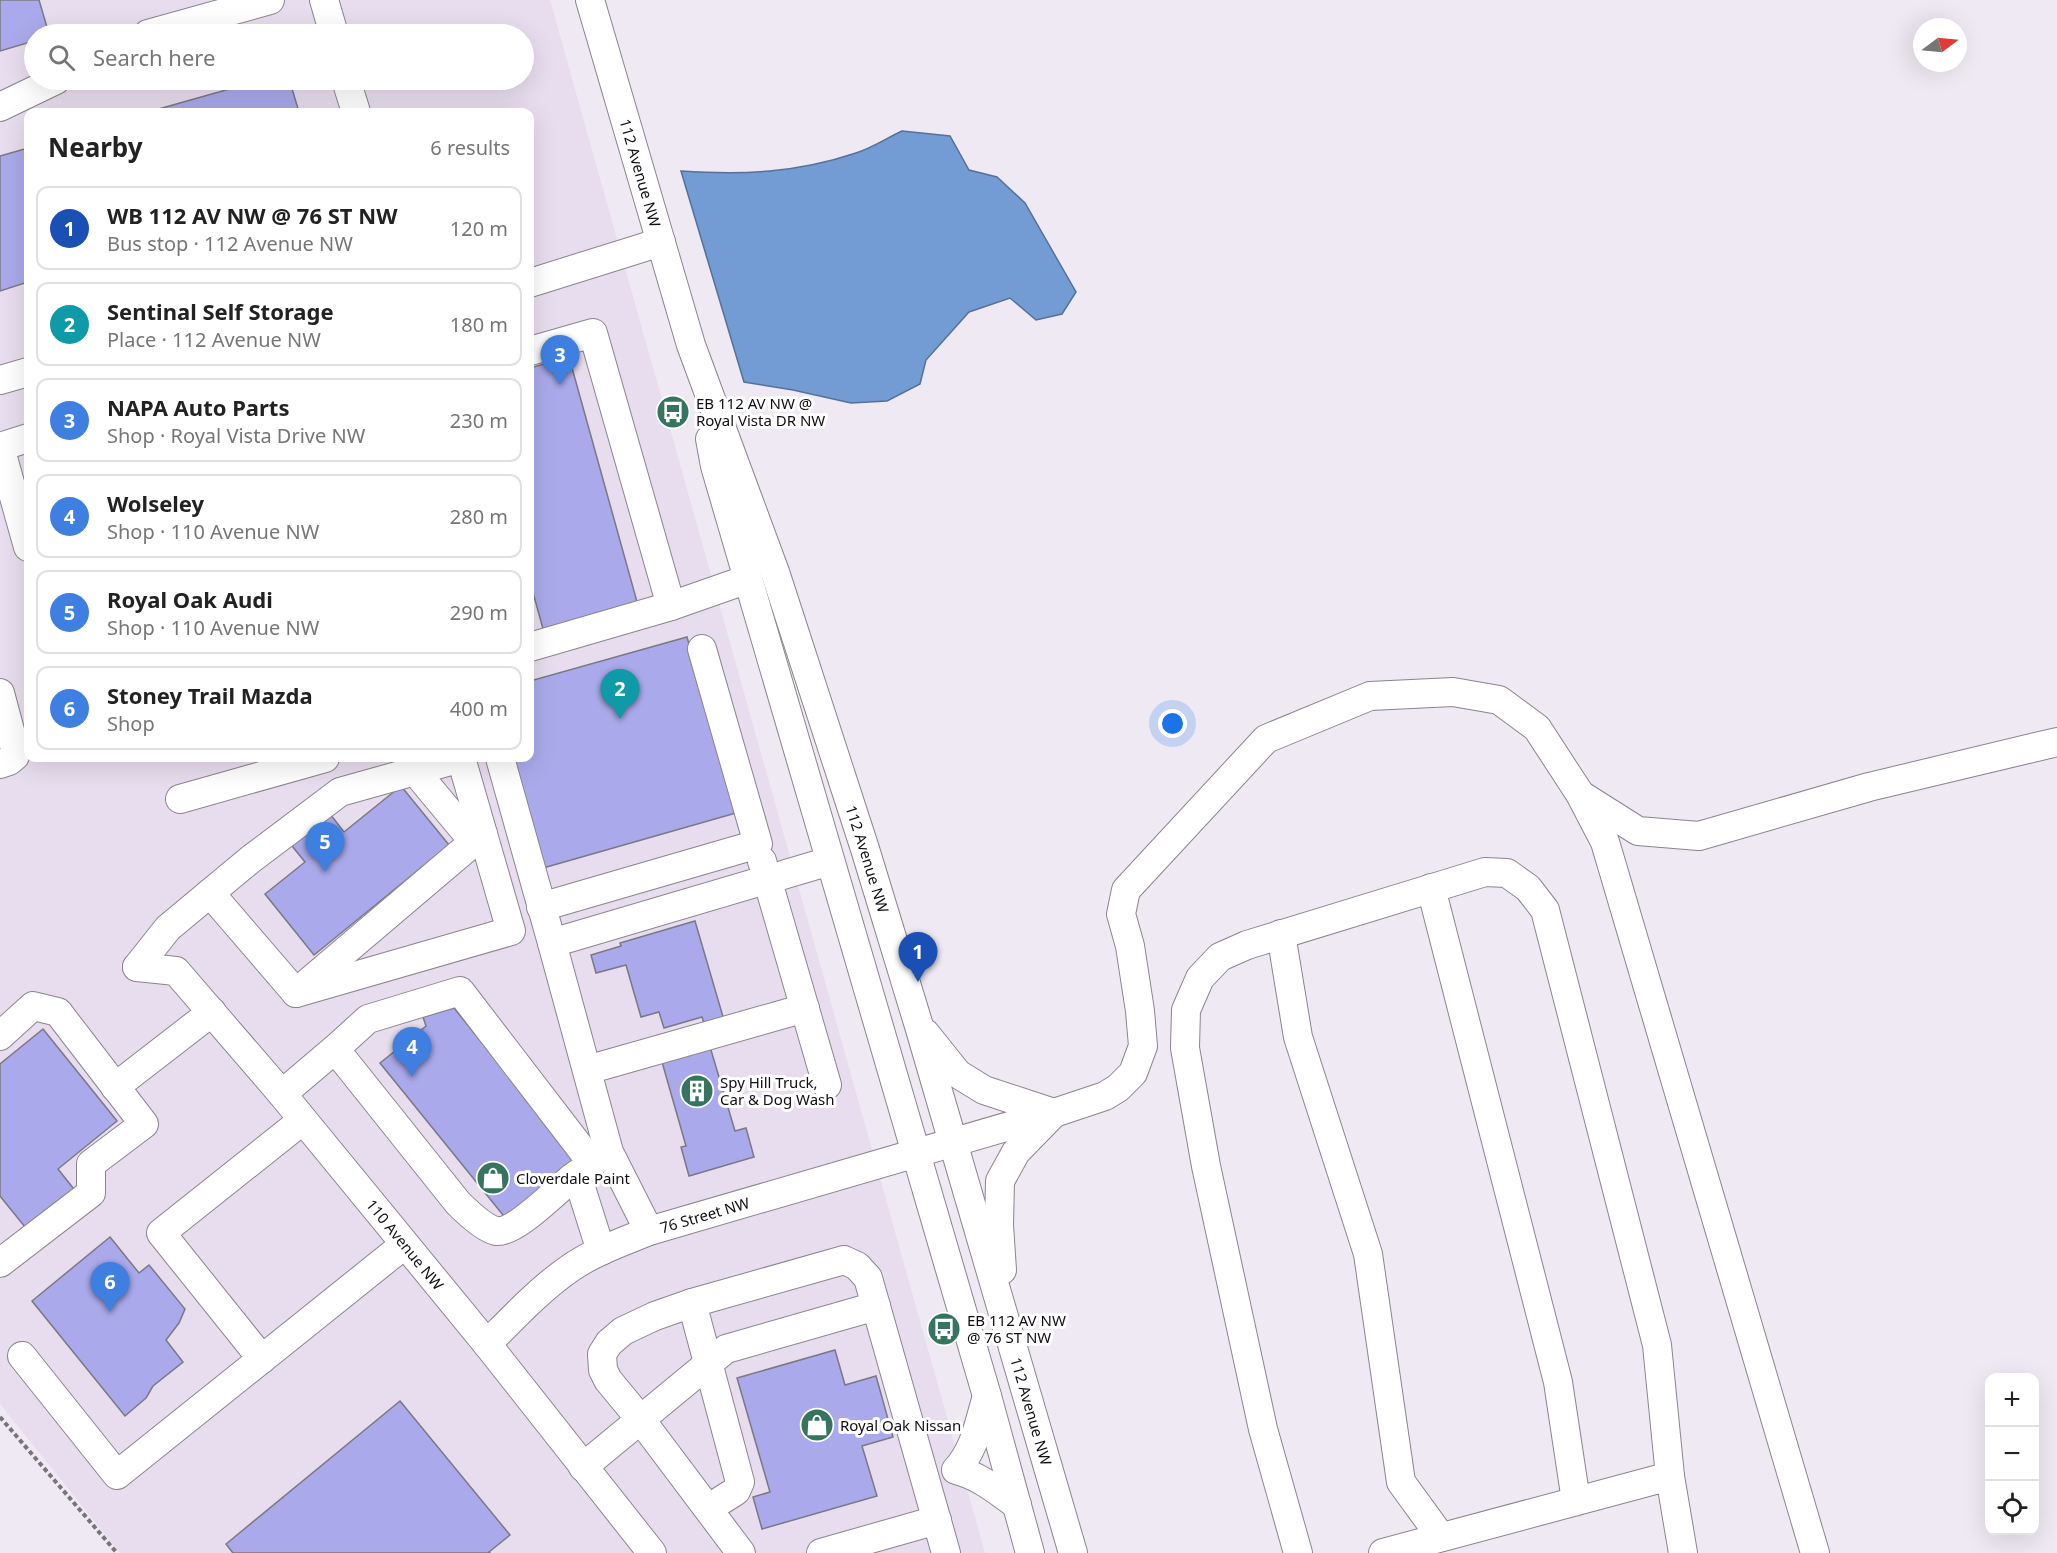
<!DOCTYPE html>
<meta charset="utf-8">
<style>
:root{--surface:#fff;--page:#f6f6f6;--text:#222;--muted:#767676;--line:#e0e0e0;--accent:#ea580c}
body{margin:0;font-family:"Noto Sans",sans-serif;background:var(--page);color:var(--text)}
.controls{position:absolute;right:18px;bottom:18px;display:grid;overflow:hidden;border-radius:12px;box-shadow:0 6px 24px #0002}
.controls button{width:54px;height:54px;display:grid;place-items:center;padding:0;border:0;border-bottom:2px solid var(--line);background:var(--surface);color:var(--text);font:30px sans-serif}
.compass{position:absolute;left:1913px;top:18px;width:54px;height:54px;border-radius:50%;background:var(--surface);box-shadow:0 6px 24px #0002;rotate:74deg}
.you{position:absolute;left:1173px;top:724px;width:21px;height:21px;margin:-15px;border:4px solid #fff;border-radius:50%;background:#1a73e8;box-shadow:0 0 0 9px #1a73e833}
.badge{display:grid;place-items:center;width:39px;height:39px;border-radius:50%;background:var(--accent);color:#fff;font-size:20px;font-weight:700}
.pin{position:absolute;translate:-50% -50px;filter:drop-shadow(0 2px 3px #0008)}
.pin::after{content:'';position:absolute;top:32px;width:21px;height:18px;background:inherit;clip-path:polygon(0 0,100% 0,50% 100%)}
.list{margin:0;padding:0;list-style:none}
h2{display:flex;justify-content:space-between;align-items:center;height:78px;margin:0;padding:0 24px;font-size:26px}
h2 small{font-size:20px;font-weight:400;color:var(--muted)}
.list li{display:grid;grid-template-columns:39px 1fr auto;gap:18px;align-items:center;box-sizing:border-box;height:84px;margin:0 12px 12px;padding:0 12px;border:2px solid var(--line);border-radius:12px}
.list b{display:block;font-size:22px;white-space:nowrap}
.list p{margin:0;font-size:20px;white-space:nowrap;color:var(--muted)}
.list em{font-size:20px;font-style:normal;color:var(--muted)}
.icon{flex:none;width:33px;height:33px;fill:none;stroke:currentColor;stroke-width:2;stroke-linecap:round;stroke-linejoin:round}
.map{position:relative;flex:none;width:2057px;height:1553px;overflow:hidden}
.search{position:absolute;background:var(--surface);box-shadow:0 6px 24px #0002;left:24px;top:24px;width:510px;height:66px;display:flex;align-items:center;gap:15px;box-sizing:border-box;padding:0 21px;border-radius:33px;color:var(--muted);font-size:22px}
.panel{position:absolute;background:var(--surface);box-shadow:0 6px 24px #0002;left:24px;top:108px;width:510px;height:654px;border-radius:12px}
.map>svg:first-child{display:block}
.built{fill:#e8ddee;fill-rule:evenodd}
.water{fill:#729cd3;stroke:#557199;stroke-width:1.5}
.building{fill:#aaa9eb;stroke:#797983;stroke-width:1.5}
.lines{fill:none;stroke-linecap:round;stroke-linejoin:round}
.minor-casing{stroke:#8b858e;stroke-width:30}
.path{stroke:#78747a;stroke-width:4;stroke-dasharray:4.5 3;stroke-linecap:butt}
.minor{stroke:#fff;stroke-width:28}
.labels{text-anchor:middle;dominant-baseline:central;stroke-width:6;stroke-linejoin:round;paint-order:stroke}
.street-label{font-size:15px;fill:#100e11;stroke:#fff}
.poi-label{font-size:15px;fill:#100e11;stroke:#fff;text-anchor:start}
</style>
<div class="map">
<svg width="2057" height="1553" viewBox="0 0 2057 1553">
<rect width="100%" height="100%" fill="#efe9f3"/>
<path class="built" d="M0,0H550L985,1553H120L0,1404ZM34,34H524V80H34ZM28,112H530V758H28Z"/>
<path class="water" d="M902,131L950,136L969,170L997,177L1025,203L1076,292L1062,314L1036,320L1010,298L969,312L926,360L920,384L887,401L851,403L793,390L744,382L681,171C744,175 796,173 856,153C872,148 887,138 902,131Z"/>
<path class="building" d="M0,0H39L49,34H34V41L0,51Z
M261,80H272L274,86L290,82L299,112H148Z
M28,148V282L0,291V156Z
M569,357L639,609L545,636L530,582V368Z
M687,637L736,813L543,868L512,758H530V681Z
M401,786L449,845L314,955L265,894L305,862L288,841L327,810L344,832Z
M695,921L726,1027L707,1033L702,1017L664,1028L659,1012L641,1017L626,965L596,973L591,955L621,946L620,943Z
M454,1008L578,1162L507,1220L380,1063L426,1026L423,1017Z
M43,1029L117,1121L58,1169L77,1193L29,1232L0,1196V1064Z
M708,1040L735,1131L746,1128L754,1157L689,1176L681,1147L686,1146L660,1055Z
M110,1237L139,1273L149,1265L185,1309L179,1323L166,1340L183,1362L153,1386L146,1398L125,1416L32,1301Z
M835,1350L845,1385L876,1376L893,1437L862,1446L877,1496L762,1529L753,1497L770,1492L737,1378Z
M400,1401L510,1535L489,1552L490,1553H233L226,1544Z"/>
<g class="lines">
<defs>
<g id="minor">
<path d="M324,0L334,34"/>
<path id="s1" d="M590,0L691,345L775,572L865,849L919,1026L1073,1553"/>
<path d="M148,34L270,0"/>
<path d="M346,80L356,112"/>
<path d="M0,107L56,80"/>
<path d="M530,283L661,242"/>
<path d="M530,351L593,333L671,606"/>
<path d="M0,380L28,372"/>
<path d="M710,439L715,466L987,1396L1030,1553"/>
<path d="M0,447L28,547"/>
<path d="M0,447L28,438"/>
<path d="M530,647L671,606L748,579"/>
<path d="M0,693L15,749V756L9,761L0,764"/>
<path d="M500,758L552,943L830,861"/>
<path d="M415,771L474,842"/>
<path d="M1581,795L1638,831L1699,836L1869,787L2057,742"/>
<path d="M180,799L325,758"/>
<path d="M762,861L827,1085"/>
<path d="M1431,888L1558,1382L1576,1501"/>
<path d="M210,893L296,993"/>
<path d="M541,907L758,844L702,649"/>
<path d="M1281,934L1298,1037L1368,1254L1401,1482L1441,1537"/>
<path d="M552,943L609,1152L649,1231"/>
<path id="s2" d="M137,967L176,971L282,1094L487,1344L652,1553"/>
<path d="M137,967L168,928L251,859L340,792L461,758"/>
<path d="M304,986L483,834"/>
<path d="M296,993L511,931L461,758"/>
<path d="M926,1034L958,1074L984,1090L1054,1113L1016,1152L1000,1181L999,1225L1002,1270"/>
<path d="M0,1036L33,1006L58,1012L144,1124L91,1164V1193L0,1263"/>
<path d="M335,1049L368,1019L460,991L592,1163"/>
<path d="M587,1070L805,1008"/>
<path d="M115,1087L212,1012"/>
<path d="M282,1094L335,1049L458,1203C467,1212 484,1228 496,1231C514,1234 557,1190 572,1178"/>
<path d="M586,1168L572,1178L582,1191L601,1251"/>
<path d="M692,1303L740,1482L736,1491L709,1508"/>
<path id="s3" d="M487,1344C513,1318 539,1290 569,1269C593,1252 622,1242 649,1231L1054,1113L1105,1096L1118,1088L1133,1073L1143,1046L1140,1011L1130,946L1121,914L1126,890L1266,739L1370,696L1453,692L1499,700L1537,728L1580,794L1605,842L1815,1553"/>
<path d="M22,1356L117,1475L404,1245"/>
<path d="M262,1359L161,1233L303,1120"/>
<path d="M987,1396C979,1422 975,1450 956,1470C980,1476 997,1491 1017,1505"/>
<path d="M583,1467L726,1349L876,1306"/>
<path d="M741,1553L641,1420L608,1380L603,1370L602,1354L609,1343L623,1331L655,1316L692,1303L844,1260L857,1266L868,1278L946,1553"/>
<path d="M821,1553L937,1520"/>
<path d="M1298,1553L1263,1429L1206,1166L1185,1048L1186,1010L1200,978L1220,957L1247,945L1485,872L1507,873L1528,888L1545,910L1657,1345L1670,1476L1683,1553"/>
<path d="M1383,1553L1670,1476"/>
</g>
</defs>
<use href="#minor" class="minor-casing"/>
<path class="path" d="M0,1417L117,1553"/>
<use href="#minor" class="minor"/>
</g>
<defs>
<symbol id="bus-disc" viewBox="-11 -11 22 22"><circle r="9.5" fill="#37745f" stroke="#fff"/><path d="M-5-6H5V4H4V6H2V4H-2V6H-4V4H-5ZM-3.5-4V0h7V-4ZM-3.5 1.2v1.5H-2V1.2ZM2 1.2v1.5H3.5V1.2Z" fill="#fff"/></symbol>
<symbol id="building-disc" viewBox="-11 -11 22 22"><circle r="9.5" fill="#37745f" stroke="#fff"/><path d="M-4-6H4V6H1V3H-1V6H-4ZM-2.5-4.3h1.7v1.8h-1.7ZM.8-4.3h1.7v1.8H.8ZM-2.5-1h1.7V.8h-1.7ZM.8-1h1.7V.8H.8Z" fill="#fff"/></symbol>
<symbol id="shop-disc" viewBox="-11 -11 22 22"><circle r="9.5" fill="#37745f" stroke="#fff"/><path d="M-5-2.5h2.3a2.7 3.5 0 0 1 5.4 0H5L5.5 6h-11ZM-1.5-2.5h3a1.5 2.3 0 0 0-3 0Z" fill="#fff"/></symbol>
</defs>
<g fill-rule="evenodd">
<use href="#bus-disc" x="654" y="393" width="38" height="38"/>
<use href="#building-disc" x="678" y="1072" width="38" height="38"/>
<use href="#shop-disc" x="474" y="1159" width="38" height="38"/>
<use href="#bus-disc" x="925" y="1310" width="38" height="38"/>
<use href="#shop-disc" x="798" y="1406" width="38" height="38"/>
</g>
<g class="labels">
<g class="street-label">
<text stroke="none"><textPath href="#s1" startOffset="180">112 Avenue NW</textPath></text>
<text stroke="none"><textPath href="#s1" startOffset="903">112 Avenue NW</textPath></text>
<text stroke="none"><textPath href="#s3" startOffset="258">76 Street NW</textPath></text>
<text stroke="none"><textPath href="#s2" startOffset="396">110 Avenue NW</textPath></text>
<text stroke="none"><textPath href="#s1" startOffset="1479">112 Avenue NW</textPath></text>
</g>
<g class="poi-label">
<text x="696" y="403">EB 112 AV NW @<tspan x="696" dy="17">Royal Vista DR NW</tspan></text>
<text x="720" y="1082">Spy Hill Truck,<tspan x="720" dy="17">Car &amp; Dog Wash</tspan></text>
<text x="516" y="1178">Cloverdale Paint</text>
<text x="967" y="1320">EB 112 AV NW<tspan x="967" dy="17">@ 76 ST NW</tspan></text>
<text x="840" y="1425">Royal Oak Nissan</text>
</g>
</g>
</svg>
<div class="controls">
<button>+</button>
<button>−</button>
<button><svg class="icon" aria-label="locate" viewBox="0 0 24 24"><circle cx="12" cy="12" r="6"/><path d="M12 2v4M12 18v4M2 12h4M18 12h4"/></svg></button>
</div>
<svg class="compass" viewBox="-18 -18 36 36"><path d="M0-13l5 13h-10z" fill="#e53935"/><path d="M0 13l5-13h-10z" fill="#767676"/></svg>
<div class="you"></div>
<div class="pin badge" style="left:918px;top:982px;background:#1a4fb4">1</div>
<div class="pin badge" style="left:620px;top:719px;background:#0f9aa8">2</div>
<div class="pin badge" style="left:560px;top:385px;background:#3f7fe0">3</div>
<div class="pin badge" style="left:412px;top:1077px;background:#3f7fe0">4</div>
<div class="pin badge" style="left:325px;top:872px;background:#3f7fe0">5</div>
<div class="pin badge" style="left:110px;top:1312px;background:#3f7fe0">6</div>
<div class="search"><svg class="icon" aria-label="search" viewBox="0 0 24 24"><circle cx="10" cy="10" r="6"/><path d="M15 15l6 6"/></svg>Search here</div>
<section class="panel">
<h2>Nearby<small>6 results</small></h2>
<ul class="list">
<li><span class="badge" style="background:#1a4fb4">1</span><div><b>WB 112 AV NW @ 76 ST NW</b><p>Bus stop · 112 Avenue NW</p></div><em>120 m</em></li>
<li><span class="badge" style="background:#0f9aa8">2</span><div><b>Sentinal Self Storage</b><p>Place · 112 Avenue NW</p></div><em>180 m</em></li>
<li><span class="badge" style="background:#3f7fe0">3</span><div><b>NAPA Auto Parts</b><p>Shop · Royal Vista Drive NW</p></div><em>230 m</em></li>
<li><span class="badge" style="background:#3f7fe0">4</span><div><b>Wolseley</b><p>Shop · 110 Avenue NW</p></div><em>280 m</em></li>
<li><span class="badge" style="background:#3f7fe0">5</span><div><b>Royal Oak Audi</b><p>Shop · 110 Avenue NW</p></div><em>290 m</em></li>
<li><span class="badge" style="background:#3f7fe0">6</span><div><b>Stoney Trail Mazda</b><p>Shop</p></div><em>400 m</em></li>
</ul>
</section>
</div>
